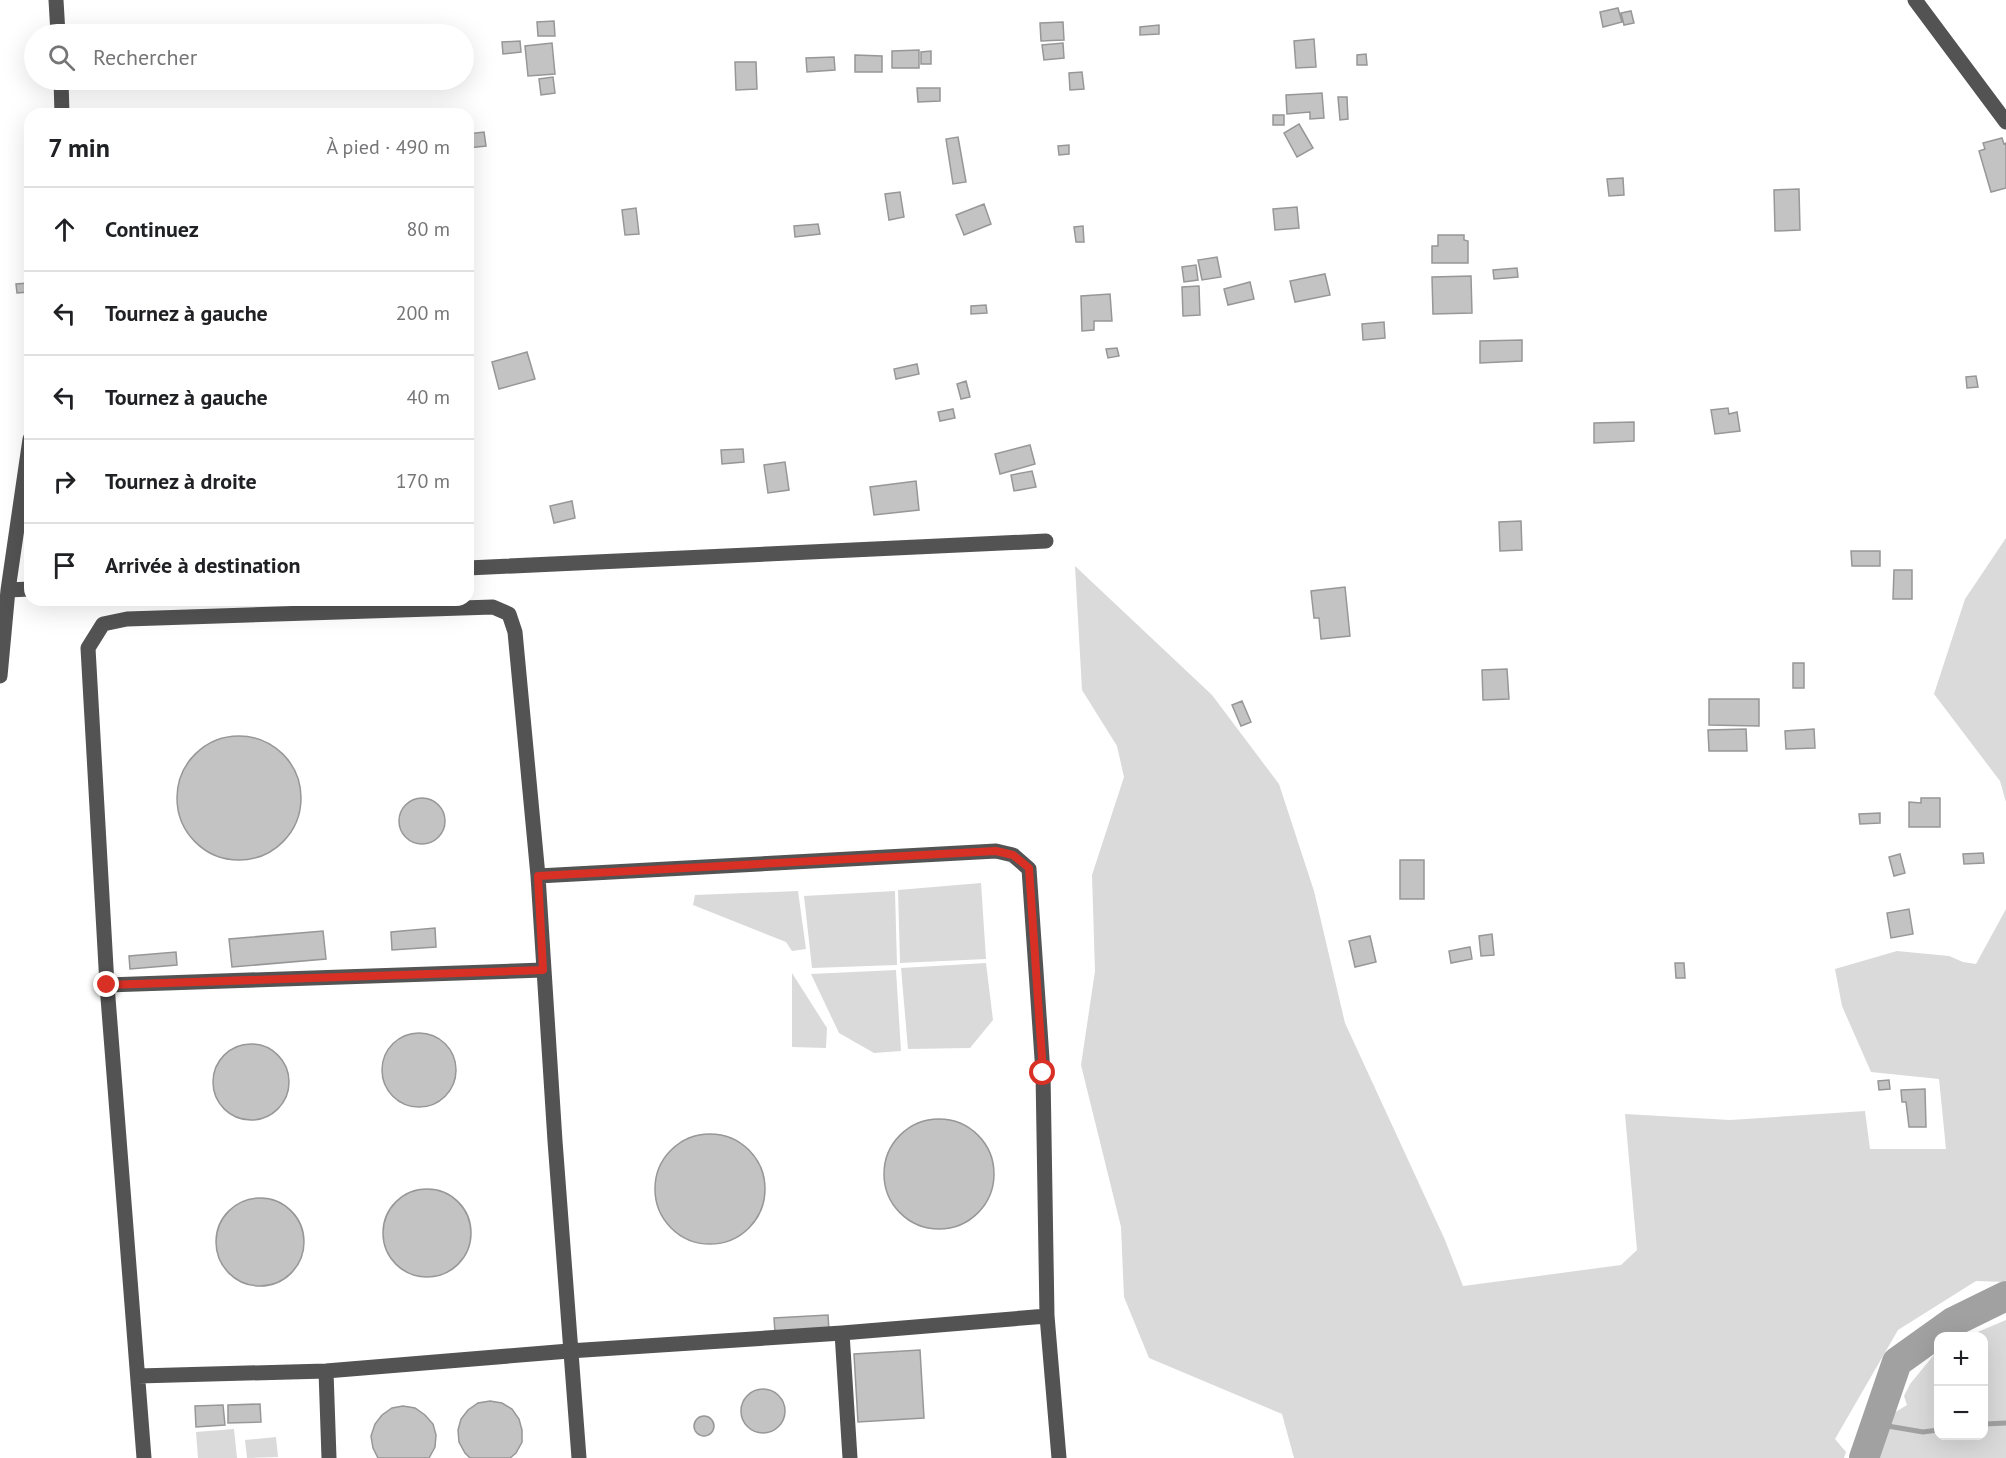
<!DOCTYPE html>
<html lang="fr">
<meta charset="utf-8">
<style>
:root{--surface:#fff;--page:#f2f2f2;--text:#202124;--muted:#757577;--line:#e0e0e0}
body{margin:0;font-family:"PT Sans",sans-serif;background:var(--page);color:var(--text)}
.controls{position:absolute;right:18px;bottom:18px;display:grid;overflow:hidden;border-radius:12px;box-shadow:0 6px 24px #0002}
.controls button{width:54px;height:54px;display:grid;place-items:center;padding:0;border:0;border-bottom:2px solid var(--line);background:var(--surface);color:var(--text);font:30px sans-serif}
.stop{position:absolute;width:18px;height:18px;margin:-14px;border:4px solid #d93025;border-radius:50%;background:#fff}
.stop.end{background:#d93025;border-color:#fff;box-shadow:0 2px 6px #0008}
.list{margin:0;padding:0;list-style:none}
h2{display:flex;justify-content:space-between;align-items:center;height:78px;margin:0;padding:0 24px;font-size:26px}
h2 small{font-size:20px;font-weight:400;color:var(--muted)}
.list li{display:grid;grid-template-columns:39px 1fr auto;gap:18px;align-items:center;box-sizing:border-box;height:84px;padding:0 24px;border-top:2px solid var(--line)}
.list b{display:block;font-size:22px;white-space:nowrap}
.list em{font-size:20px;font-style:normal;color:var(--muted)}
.icon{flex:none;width:33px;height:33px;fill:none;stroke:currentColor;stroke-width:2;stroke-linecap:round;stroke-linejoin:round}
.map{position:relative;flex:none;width:2006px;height:1458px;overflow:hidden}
.search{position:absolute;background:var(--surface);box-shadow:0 6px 24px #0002;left:24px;top:24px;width:450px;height:66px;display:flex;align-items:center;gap:15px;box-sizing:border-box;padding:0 21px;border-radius:33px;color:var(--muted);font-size:22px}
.panel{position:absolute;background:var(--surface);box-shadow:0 6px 24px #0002;left:24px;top:108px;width:450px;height:498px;border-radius:18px}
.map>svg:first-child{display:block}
.green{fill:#dadada}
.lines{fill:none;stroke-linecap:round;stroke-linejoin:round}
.stream{stroke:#a1a1a1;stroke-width:5}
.river{stroke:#a1a1a1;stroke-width:30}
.building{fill:#c3c3c3;stroke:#979797;stroke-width:1.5}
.minor{stroke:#535353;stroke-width:15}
.route{stroke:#d93025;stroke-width:8}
</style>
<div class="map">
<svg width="2006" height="1458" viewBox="0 0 2006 1458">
<rect width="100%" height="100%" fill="#fff"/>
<path class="green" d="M2006,538V802L2000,781L1934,694L1965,599Z
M1075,566L1212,695L1279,784L1314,891L1345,1023L1445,1240L1463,1286L1621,1265L1637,1250L1625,1114L1730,1120L1865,1111L1870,1149H1946L1939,1079L1871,1072L1842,1006L1835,969L1897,951L1949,956L1963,962L1976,964L2006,909V1280L2005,1282L1976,1281L1898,1330L1835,1439L1846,1452L1844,1458H1294L1282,1414L1149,1358L1124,1297L1121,1227L1081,1065L1095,971L1092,875L1124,777L1117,746L1082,690Z
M981,883L986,959L900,963L898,890Z
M798,891L806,949L792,951L786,942L693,905L695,895Z
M895,891L897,965L812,968L804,896Z
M986,963L993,1020L970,1048L908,1049L901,968Z
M896,970L901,1051L874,1053L839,1033L811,974Z
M792,973L827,1028L826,1048L792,1047Z
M2006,1320V1458H1873L1892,1414L1907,1405L1904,1396L1910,1384L1938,1350V1436H1984V1336H1968Z
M234,1429L237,1458H198L196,1432Z
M276,1437L278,1457L247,1458L245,1440Z"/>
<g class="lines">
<path class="stream" d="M1876,1424L1923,1432L1938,1430
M1984,1424L2006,1423"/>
<path class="river" d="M1864,1458L1897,1362L1953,1322L2006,1296"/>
</g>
<path class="building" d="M1618,8L1622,22L1603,27L1600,12Z
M1631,11L1634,23L1624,25L1621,13Z
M554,21L555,36H538L537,22Z
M1063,22L1064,40L1041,41L1040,23Z
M1159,25V34L1140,35V27Z
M1314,39L1316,67L1296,68L1294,41Z
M520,41L521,52L503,54L502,42Z
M552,43L555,74L528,76L525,46Z
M1063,43L1064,58L1044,60L1042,45Z
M919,50V68H892V51Z
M931,51V64H921V52Z
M1366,54L1367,65H1357V55Z
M855,55L882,56V72H855Z
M834,57L835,70L807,72L806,58Z
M735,62H756L757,89L736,90Z
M1082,72L1084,89L1070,90L1069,73Z
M553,77L555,93L541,95L539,79Z
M917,88H940V101L918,102Z
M1322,93L1324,118L1310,119V112L1287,114L1286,95Z
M1338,97H1347L1348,119L1340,120Z
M1273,115H1284V125H1273Z
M1299,124L1313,148L1297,157L1284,133Z
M484,132L486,146L468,148V134Z
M958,137L966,182L953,184L946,139Z
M2002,138L2004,144L2006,143V188L1991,192L1979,151L1985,149L1983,143Z
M1069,145V154L1059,155L1058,146Z
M1623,178L1624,195L1609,196L1607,179Z
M1799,189L1800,230L1775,231L1774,190Z
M900,192L904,217L889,220L885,194Z
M984,204L991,224L964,235L956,215Z
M1297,207L1299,228L1275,230L1273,209Z
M636,208L639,234L625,235L622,210Z
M818,224L820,234L795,237L794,226Z
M1083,226L1084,242H1076L1074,227Z
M1438,235H1464V240L1468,241V263H1432V246H1438Z
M1217,257L1221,277L1202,280L1198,260Z
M1196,265L1198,280L1184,282L1182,267Z
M1517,268L1518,277L1494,279L1493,270Z
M1325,274L1330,295L1295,302L1290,281Z
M1471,276L1472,313L1433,314L1432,277Z
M1250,282L1254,299L1228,305L1224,289Z
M28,283L29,292L17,293L16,284Z
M1199,286L1200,315L1183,316L1182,287Z
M1110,294L1112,321H1094V330L1082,331L1081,296Z
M986,305L987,313L971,314V306Z
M1384,322L1385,338L1363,340L1362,324Z
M1522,340V361L1480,363V341Z
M1117,348L1119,356L1108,358L1106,349Z
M527,352L535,379L499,389L492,362Z
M917,364L919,374L896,379L894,369Z
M1976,376L1978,387L1967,388L1966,377Z
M966,381L970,397L961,399L957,384Z
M1728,408L1729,414L1737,412L1740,431L1715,434L1711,410Z
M953,409L955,418L940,421L938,412Z
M1634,422V441L1594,443V423Z
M1030,445L1035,464L1000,474L995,454Z
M743,449L744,462L722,464L721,450Z
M785,462L789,490L768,493L764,465Z
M1032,471L1036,487L1014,491L1011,475Z
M916,481L919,510L874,515L870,487Z
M572,501L575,518L554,523L550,506Z
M1521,521L1522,550L1500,551L1499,522Z
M1851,551H1880V566H1852Z
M1894,570H1912V599H1893Z
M1345,587L1350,636L1321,639L1319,618H1314L1311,591Z
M1793,663H1804V688H1793Z
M1507,669L1509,699L1483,700L1482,670Z
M1709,699H1759V726L1709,725Z
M1242,701L1251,722L1241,726L1232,705Z
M1746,729L1747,751H1709L1708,730Z
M1814,729L1815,748L1786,749L1785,731Z
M177 798a62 62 0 1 1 124 0a62 62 0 1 1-124 0Z
M399 821a23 23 0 1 1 46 0a23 23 0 1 1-46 0Z
M1921,798H1940V827H1909V802L1921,803Z
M1880,813V823L1860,824L1859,814Z
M1983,853L1984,863L1964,864L1963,854Z
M1900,854L1905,873L1894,876L1889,857Z
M1400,860H1424V899H1400Z
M1909,909L1913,934L1891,938L1887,913Z
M435,928L436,947L392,950L391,932Z
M323,931L326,959L232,967L229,939Z
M1492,934L1494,955L1481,956L1479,936Z
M1370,936L1376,962L1355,967L1349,941Z
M1470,947L1472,959L1451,963L1449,951Z
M176,952L177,965L130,969L129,956Z
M1675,963H1684L1685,978H1676Z
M382 1070a37 37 0 1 1 74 0a37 37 0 1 1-74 0Z
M213 1082a38 38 0 1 1 76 0a38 38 0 1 1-76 0Z
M1889,1080L1890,1089L1879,1090L1878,1081Z
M1925,1089L1926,1127H1909L1906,1102H1902L1901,1090Z
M884 1174a55 55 0 1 1 110 0a55 55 0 1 1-110 0Z
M655 1189a55 55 0 1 1 110 0a55 55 0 1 1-110 0Z
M383 1233a44 44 0 1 1 88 0a44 44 0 1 1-88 0Z
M216 1242a44 44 0 1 1 88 0a44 44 0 1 1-88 0Z
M828,1315L829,1330L775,1333L774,1318Z
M920,1350L924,1418L858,1422L854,1354Z
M741 1411a22 22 0 1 1 44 0a22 22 0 1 1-44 0Z
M490,1401L502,1403L512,1409L519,1419L522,1430V1442L516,1453L510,1458H470L465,1453L459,1442L458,1430L461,1419L468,1410L478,1403Z
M260,1404L261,1422L228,1423V1405Z
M223,1405L225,1425L196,1427L195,1406Z
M403,1406L415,1408L425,1415L433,1424L436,1435L435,1447L429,1458H378L373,1448L371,1436L375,1424L382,1415L392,1408Z
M694 1426a10 10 0 1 1 20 0a10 10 0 1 1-20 0Z"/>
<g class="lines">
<path class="minor" d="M56,0L58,34
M1915,0L2006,122
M61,80L62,114
M468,568L1046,541
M8,590L30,589
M0,676L8,590L30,439
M538,876L996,851L1013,855L1029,869L1043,1073L1047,1316L1059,1458
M107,985L543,970
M842,1333L850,1458
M326,1371L329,1458
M138,1376L326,1371L569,1351L842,1333L1047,1316
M144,1458L107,985L88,648L103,624L127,619L493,607L509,614L515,632L538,876L555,1141L579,1458"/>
</g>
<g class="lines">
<path class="route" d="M107,985L543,970L538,876L996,851L1013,855L1029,868L1043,1073"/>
</g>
</svg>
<div class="controls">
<button>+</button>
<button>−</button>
</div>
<div class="stop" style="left:1043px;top:1073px"></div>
<div class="stop end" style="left:107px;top:985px"></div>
<div class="search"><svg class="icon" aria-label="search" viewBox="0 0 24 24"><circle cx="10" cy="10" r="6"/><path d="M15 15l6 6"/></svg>Rechercher</div>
<section class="panel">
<h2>7 min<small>À pied · 490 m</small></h2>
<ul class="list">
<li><svg class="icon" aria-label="ahead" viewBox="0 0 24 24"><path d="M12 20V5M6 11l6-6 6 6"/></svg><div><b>Continuez</b></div><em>80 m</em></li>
<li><svg class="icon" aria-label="left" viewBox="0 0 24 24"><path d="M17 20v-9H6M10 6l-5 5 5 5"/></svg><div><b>Tournez à gauche</b></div><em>200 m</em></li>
<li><svg class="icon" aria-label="left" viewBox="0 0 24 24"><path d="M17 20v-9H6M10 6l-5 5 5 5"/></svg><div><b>Tournez à gauche</b></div><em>40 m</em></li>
<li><svg class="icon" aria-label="right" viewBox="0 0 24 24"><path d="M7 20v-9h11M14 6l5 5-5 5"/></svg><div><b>Tournez à droite</b></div><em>170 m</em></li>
<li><svg class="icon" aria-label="arrive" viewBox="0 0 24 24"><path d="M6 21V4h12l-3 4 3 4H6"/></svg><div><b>Arrivée à destination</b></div></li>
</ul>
</section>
</div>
